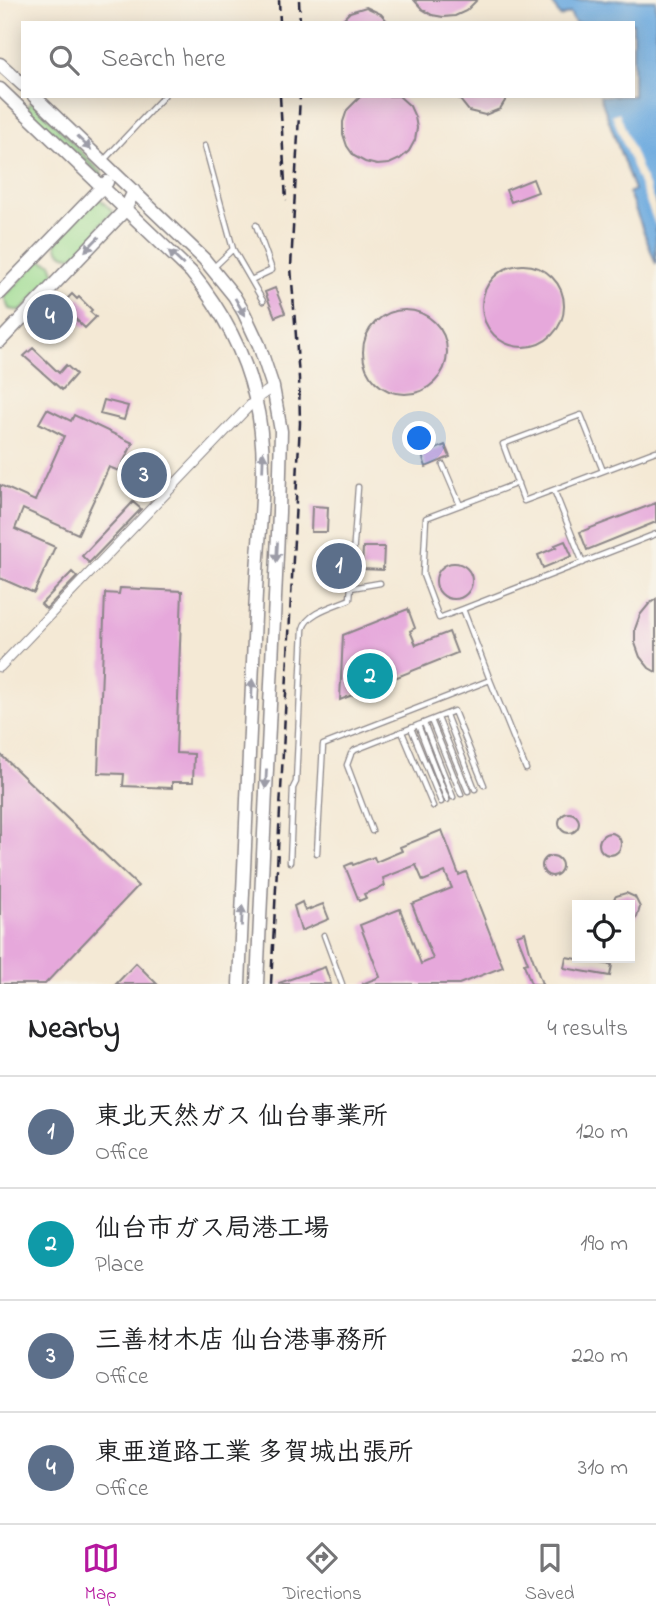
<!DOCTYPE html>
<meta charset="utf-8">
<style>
:root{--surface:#fff;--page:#f2f2f2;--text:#202124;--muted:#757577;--line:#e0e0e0;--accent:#b5179e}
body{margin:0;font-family:"Indie Flower","Klee One",sans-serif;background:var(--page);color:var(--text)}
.controls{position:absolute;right:21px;bottom:21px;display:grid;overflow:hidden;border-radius:0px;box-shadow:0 4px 18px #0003}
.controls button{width:63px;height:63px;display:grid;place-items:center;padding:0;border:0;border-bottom:2px solid var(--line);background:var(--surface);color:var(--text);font:35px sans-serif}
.you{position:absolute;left:420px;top:439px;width:24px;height:24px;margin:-18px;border:5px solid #fff;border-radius:50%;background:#1a73e8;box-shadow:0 0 0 10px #1a73e833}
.badge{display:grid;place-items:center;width:46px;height:46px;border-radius:50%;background:var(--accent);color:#fff;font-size:23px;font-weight:700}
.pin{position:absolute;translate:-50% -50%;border:4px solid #fff;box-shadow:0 2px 7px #0006}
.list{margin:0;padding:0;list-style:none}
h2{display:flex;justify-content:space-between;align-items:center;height:91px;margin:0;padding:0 28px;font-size:30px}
h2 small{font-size:23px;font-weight:400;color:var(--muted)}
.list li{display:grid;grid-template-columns:46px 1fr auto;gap:21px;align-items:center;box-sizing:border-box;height:112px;padding:0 28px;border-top:2px solid var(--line)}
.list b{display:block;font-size:26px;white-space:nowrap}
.list p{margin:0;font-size:23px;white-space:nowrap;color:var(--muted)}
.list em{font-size:23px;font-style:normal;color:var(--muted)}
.icon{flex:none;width:38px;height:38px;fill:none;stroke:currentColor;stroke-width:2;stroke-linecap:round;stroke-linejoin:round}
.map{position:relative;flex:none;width:656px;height:984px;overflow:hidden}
.search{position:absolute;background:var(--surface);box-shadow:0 4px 18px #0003;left:21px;right:21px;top:21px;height:77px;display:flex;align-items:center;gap:18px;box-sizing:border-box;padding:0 24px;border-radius:0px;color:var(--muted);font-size:26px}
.sheet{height:539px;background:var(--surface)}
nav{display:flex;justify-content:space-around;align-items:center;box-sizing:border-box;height:98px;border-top:2px solid var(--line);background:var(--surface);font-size:19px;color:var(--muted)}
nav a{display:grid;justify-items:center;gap:4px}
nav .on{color:var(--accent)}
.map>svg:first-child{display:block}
.green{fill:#9ddc91;stroke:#607f66;stroke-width:2}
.water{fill:#6eabdf;stroke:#48668d;stroke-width:2}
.pier{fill:#f4e9d5}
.building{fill:#e6a8db}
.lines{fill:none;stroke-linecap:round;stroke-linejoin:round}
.lane-casing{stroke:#8b8688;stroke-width:7}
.street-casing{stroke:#8b8688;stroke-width:11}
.secondary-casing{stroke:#8b8688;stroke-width:15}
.lane{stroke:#fff;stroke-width:4.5}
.street{stroke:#fff;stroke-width:9}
.secondary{stroke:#fff;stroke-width:12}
.rail{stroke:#22223b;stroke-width:2.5;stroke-dasharray:10 5;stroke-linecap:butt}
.oneway{fill:#9c9ca7}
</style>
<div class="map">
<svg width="656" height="984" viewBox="0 0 656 984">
<rect width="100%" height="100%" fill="#f7f3e8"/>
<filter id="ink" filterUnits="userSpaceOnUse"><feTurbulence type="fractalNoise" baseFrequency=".0143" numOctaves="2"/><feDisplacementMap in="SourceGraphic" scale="14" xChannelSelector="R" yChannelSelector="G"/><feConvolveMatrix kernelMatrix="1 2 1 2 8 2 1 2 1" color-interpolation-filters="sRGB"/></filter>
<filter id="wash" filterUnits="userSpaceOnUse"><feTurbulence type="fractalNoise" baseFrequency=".00686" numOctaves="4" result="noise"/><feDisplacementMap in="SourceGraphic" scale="28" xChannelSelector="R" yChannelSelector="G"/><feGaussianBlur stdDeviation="1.57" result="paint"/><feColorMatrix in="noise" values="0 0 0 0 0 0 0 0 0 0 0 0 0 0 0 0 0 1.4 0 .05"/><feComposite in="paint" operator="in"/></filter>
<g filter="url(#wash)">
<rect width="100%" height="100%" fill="#f4e9d5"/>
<path class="green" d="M33,102L102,173V177L28,109V105Z
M97,196L113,212L100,225L94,237L74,256C64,257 57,252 56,242Z
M40,260L51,263L55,275L21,311L9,309L4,297Z"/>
<path class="water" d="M551,0H656V264L629,193L634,190L600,96H633V23H575L570,13L560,17Z"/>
<path class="pier" d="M619,112L656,206V227L612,115Z"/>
<g id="blocks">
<path class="building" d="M414,0H477L466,11L455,16L443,17L432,15L422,9Z
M366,7L381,14L389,23H339L350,12Z
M361,96H399L410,106L415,117L417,128L415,140L409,151L400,159L389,164L377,165L365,162L354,156L347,146L343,134V122L347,110Z
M457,96H508L500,109L485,115L469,111Z
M533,179L538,192L511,202L506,190Z
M482 306a41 41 0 1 1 82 0a41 41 0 1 1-82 0Z
M275,288L285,313L275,317L265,292Z
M72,294L77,299L79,297L92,310L90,312L96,317L85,328L67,311L47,331L36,320L54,302L59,307Z
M363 352a42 42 0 1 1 84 0a42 42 0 1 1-84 0Z
M33,348L59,373L66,365L76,374L62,390L24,356Z
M104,400L128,406L124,420L100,414Z
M47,409L71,421L74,415L133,443L119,471L109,467L78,534L23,509L15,529L55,547L34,593L0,578V485L35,501L64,436L39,423Z
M445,445L450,457L426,467L422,455Z
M133,502L141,509L89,563L82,556Z
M656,503V522L587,550L580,532Z
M312,506L328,507L327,532H311Z
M565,541L572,556L543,568L538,555L557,547L555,545Z
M363,547H384L383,570L362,569Z
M436 581a18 18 0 1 1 36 0a18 18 0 1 1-36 0Z
M72,572L77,577L46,609L41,604Z
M120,588L182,591L176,753L194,754L193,782H172V788L123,786L124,774L98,773L105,593L119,594Z
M656,599V672L649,668L640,657L635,643V629L640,615L649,604Z
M408,609L415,628L410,631L416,645L449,632L457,653L340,700L343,635Z
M0,754L138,886L45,984H0Z
M559 823a10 10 0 1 1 20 0a10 10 0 1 1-20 0Z
M442,830L459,875L466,872L503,967L459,984H362L380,977L360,925L400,909L421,964L433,959L412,904L452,888L445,872L423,881L416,865L383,878L385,886L364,894L366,898L359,901L345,866L352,863L353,865L374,857L376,862L402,851L400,847Z
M599 844a11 11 0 1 1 22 0a11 11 0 1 1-22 0Z
M542 866a10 10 0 1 1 20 0a10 10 0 1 1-20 0Z
M626,893L635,897L640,907L637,917L630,925V905H609L616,896Z
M302,902L305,911L323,904L329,919L301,931L294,906Z
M525,932L530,951L542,984H531L524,964L528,963L517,935Z
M566,957L612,965L610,976L564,968Z
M136,963L157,984H116Z
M325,967L331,984H279V983Z"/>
</g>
</g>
<g filter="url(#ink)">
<use href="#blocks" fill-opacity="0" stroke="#8b8688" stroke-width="2"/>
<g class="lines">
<defs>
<path id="lane" d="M205,146L233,249L213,268
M105,159L164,96
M233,249L263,301
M251,280L272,270L256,225
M443,465L460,505
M603,471L581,415L503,444L524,501L656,451
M554,490L583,563
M351,588L380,583
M463,609L439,618L423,575L426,518L518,483
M490,680L526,769
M446,715L475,789
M438,718L468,791
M431,720L461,794
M424,723L453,797
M418,725L447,800
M411,728L441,802
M402,732L433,806
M372,831L347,765L351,754L355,750L454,711L484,785
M317,853L323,745L490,680L463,609L656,534
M290,862L293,788L296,782L303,629C307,612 335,606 350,599L358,487
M324,935L342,984"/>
<path id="street" d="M0,667L256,399L273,387"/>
<path id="secondary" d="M0,64L23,85
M0,89L191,272C222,310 244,350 255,398C271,461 258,528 256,593C250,723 245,854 239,984
M34,96L204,259L234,296L244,313L259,345L273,387L281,431L279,512L257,984
M0,293L107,182
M0,341L125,210L134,191"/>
</defs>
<use href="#lane" class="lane-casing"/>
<use href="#street" class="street-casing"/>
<use href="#secondary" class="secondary-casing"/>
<use href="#lane" class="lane"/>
<use href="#street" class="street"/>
<use href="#secondary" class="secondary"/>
<path class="rail" d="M279,0L280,23
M299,0L300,23
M280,96L286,201
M271,984L300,423L299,378L291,267L300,96"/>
</g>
<defs><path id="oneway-solid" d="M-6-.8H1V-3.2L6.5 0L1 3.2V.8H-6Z" transform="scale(1.75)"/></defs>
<g class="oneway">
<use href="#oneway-solid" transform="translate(84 143) rotate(43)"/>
<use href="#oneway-solid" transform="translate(92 244) rotate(134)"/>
<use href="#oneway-solid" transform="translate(176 258) rotate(-137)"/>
<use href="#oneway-solid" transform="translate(240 307) rotate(61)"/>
<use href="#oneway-solid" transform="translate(263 461) rotate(-88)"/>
<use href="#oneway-solid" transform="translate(277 552) rotate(93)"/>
<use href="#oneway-solid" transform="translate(252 689) rotate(-88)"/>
<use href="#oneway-solid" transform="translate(266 779) rotate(93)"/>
<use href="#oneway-solid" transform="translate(242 916) rotate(-87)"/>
</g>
</g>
</svg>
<div class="controls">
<button><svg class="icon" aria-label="locate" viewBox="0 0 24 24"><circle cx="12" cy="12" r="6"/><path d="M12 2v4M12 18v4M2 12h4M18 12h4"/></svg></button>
</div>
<div class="you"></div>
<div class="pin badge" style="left:339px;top:566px;background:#5c6f8a">1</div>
<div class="pin badge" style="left:370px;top:676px;background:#0f9aa8">2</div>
<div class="pin badge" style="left:144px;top:475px;background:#5c6f8a">3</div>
<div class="pin badge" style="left:50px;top:317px;background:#5c6f8a">4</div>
<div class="search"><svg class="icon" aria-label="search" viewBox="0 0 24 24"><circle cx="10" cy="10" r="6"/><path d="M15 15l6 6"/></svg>Search here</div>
</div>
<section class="sheet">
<h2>Nearby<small>4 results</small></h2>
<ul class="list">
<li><span class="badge" style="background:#5c6f8a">1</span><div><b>東北天然ガス 仙台事業所</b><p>Office</p></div><em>120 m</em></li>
<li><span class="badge" style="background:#0f9aa8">2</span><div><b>仙台市ガス局港工場</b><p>Place</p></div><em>190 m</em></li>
<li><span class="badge" style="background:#5c6f8a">3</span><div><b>三善材木店 仙台港事務所</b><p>Office</p></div><em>220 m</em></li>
<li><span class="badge" style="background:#5c6f8a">4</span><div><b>東亜道路工業 多賀城出張所</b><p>Office</p></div><em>310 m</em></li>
</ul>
</section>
<nav>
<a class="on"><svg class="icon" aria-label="map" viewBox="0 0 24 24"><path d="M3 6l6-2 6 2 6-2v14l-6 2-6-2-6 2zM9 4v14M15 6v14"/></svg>Map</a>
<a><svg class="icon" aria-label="directions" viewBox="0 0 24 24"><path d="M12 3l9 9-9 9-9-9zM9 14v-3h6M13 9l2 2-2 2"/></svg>Directions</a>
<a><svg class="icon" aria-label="saved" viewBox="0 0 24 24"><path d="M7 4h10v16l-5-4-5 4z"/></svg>Saved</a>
</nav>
